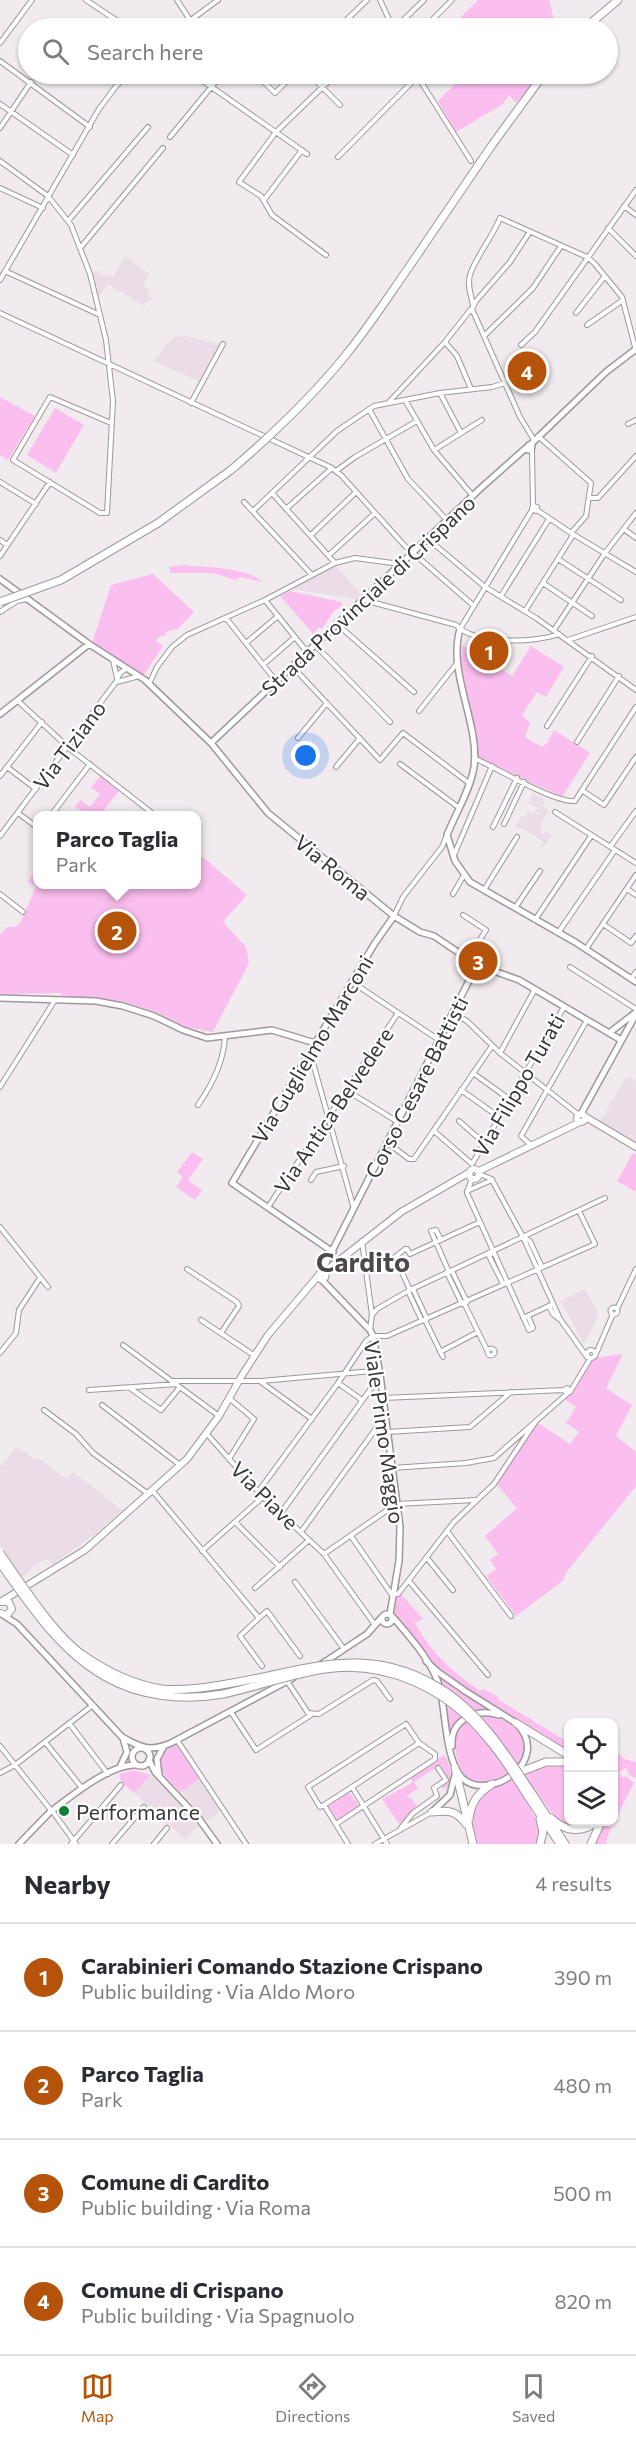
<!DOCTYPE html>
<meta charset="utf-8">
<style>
:root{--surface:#fff;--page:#f7f7f7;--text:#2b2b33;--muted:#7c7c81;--line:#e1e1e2;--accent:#b45309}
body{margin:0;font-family:Commissioner,sans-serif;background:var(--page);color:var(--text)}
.controls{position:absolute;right:18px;bottom:18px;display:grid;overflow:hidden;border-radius:12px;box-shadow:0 2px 4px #0004}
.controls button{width:54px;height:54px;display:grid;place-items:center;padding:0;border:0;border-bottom:2px solid var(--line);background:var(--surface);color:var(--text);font:30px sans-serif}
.you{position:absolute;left:306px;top:756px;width:21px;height:21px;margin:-15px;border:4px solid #fff;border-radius:50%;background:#1a73e8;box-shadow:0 0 0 9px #1a73e833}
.badge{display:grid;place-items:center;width:39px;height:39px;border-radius:50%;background:var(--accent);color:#fff;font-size:20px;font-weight:700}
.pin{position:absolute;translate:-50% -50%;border:3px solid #fff;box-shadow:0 2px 6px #0006}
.popup{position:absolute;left:33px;top:811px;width:168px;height:78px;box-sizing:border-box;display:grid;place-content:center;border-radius:12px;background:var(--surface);filter:drop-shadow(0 2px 4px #0005);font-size:20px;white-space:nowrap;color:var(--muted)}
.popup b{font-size:22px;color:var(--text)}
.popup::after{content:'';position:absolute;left:50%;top:100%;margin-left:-12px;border:12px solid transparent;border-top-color:var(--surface)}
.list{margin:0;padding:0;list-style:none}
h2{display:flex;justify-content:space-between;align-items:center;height:78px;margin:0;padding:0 24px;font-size:26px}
h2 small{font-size:20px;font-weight:400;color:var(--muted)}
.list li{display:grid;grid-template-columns:39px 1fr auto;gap:18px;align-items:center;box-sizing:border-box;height:108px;padding:0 24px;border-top:2px solid var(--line)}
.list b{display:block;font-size:22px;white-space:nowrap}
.list p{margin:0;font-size:20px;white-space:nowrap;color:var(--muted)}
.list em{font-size:20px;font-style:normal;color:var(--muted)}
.icon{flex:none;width:33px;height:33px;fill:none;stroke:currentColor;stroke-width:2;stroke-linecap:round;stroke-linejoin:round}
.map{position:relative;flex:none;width:636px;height:1844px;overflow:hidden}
.search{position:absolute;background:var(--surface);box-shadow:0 2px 4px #0004;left:18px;right:18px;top:18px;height:66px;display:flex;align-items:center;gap:15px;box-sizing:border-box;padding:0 21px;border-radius:33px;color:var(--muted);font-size:22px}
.sheet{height:510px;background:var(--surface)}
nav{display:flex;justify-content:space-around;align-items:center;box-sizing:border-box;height:84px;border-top:2px solid var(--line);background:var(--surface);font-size:16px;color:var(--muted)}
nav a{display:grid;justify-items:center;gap:3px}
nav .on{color:var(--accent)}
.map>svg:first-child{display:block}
.built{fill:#ebdde7}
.green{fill:#fbbfef}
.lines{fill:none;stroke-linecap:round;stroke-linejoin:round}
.minor-casing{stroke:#9e979c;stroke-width:6}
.tertiary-casing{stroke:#9e979c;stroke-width:8}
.secondary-casing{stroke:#9e979c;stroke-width:8}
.trunk-casing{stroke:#9e979c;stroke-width:9}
.minor{stroke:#fff;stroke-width:4}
.tertiary{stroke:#fff;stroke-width:5}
.secondary{stroke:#fff;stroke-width:6}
.trunk{stroke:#fff;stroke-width:7}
.trunk-bridge-casing{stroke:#9e979c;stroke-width:9;stroke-linecap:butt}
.trunk-bridge{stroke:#fff;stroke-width:7}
.poi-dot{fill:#0c8037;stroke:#fff;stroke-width:2}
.labels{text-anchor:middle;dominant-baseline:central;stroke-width:4.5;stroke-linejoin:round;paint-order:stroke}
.street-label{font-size:21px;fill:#393638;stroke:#fff}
.poi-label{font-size:21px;fill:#393638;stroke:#fff;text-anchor:start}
.district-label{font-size:27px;font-weight:bold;fill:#4e484d;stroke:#fff}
</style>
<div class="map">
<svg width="636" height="1844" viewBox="0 0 636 1844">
<rect width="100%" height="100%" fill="#f1eaef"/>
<path class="built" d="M125,256L149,274L143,284L150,290L147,294L152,298L144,306L108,284L101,294L97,296L92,275L96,270L106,277L108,275L113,277Z
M186,336L220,345L200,382L154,361L170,340L175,337Z
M336,566L363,597L360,600L293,589L317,574Z
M533,793L545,800L543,806L548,810L540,827L543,829L542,833L544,834L546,831L552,835L543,847L540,845L542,841L535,836L516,826L522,816L525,817L528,811L533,814L537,809H540L528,803Z
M630,1077L636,1081V1143L600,1121L626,1078L628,1079Z
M585,1289L599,1315L584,1344L561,1301Z
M17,1447L36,1460L38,1458L67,1479L73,1472L122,1510L94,1535L52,1565L48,1559L37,1563L22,1578L0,1545V1467Z
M151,1775L199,1825L186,1840L134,1793Z
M199,1779L221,1811L206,1821L181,1792Z"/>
<path class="green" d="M478,0H549L556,28H481L476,24L472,28L461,17Z
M465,74H541L516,103L509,95L503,104L456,132L438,101Z
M0,397L35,416L8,460L0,455Z
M55,408L84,425L56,473L27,455Z
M183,565C207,568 243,566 263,582L241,577L235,580L213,573H170L169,567Z
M153,574L194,612L178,629L167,631L165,635L159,637L156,641L163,646L143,676L92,643L111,585Z
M290,591L341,602L343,605L334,611L322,629L319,627L313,634L280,596Z
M462,645L512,676L531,646L564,667L546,697L537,692L522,715L530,723L525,737L542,747L548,742L554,730L590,753L562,797L477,757L461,666Z
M101,775L119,791L100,815H83L84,813L75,806L80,800L90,807L100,794L91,788Z
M197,852L247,895L223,922L246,947L249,963L213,1032L186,1027L158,1013L121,1001L90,997L60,998L62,993L0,994V935L7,927H15L20,923L36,887L28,881L37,870L38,884H196Z
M192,1152L203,1159L188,1180L202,1190L195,1200L176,1187L183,1177L177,1172Z
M633,1153L636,1154V1192L617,1181Z
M623,1354L606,1388L632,1405L616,1436L636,1452V1486L565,1574L564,1580L516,1616L486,1576L496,1569L490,1560L498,1554L485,1536L517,1508L497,1485L528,1431L538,1423L570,1444L579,1432L566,1423L576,1407L564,1399L594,1358Z
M401,1594L423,1619L415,1623C433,1655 451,1670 480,1691L483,1689L497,1696L499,1700L568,1742V1752L448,1678L432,1664L394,1615V1600Z
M439,1675L492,1709C466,1710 461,1716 450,1739Z
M478,1714C501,1716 516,1724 527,1744L522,1763C494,1785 466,1798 456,1754C453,1744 453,1735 459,1727C463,1721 472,1718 478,1714Z
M176,1744L199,1779L181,1792C163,1776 148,1759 176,1744Z
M620,1754L624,1759L636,1762V1778L630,1776L626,1768L619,1773L623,1778L626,1776L634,1783L609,1832L606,1844H594L604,1822H614V1755Z
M444,1755C453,1768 453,1782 445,1796L447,1787L443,1789L441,1786L449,1780L440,1765L414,1782L418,1788L407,1796L409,1798L411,1797L417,1807L399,1824L382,1799L412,1783L411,1777Z
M548,1764H568V1822H594L588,1826L568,1827L554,1816L536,1792L525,1800L540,1825L539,1844H477C474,1834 467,1818 473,1807C483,1786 526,1769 548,1764Z
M134,1770L151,1775L134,1793L121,1781L119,1774Z
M349,1792L359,1806L337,1820L328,1806Z"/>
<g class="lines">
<defs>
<path id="minor" d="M86,0L128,28
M177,0L190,20
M380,0L393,28
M260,22L266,28
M180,28L218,0
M338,28L367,0
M381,28L389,21
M395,28L424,0
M424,28L452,0
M0,43L32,0
M0,61L90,127
M193,74L307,154
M256,74L275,93L294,74
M309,74L340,105
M416,74L471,161
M0,104L73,155
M0,128L31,82
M170,137L222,74
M338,157L418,76
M0,161L48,196L71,225L90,274L106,340L113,401L107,513H100L13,460L50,397L111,423
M0,188L43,208
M264,200L302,150
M624,206L636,215
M68,221L148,127
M608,228L636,256
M529,233L510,262L476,301L472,309L520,417L534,440
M81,247L163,148
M326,255L272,215L261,196L239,182L276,132L336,74
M5,271L100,315
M0,280L99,109L117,85L129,74
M473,305C471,295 467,285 470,275C474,260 493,236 500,218L587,257L595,264L622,297L636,351
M0,313L330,467L341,475L404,545L474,606
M576,313L605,276
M587,325L623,300
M484,336L533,288L561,246
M445,342L457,356L471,389
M521,345L535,332L636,190
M440,393L461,433
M405,400L434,450L473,496
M389,402L445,342L471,309
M191,403L223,344
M369,409L408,479L447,520
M628,424L636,420
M538,436L591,483L586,516L571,533
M434,450L482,420
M532,450L533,506
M336,471L355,457L417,421
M0,482L36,504
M272,493L335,563
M589,498H598L636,456
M244,502L312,575
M533,506L537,507L536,511L532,509Z
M286,509L332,468
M537,510L571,533L636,572
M253,511L337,431L374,406L440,393L492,387L505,383
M624,529L636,538
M311,535L356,492
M428,539L485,587L536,618L636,690
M0,540L7,545
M329,555L375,513
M0,556L50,482
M558,559L621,600
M543,583L592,616
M501,596L549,519
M265,600L307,652
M364,600L456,625C475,645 535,643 559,634
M525,611L573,535
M0,612L17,601L27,599
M226,618L276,681
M337,624L414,692
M460,629L532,510
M554,630L605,553L636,513
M568,640L636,617
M246,643L278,616
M315,645L390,722
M113,660L117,678
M264,664L295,637
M292,666L380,760L403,733L469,783
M117,682L139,676
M149,684L157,667L172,647L187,635L265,600L335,563L355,558L400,564
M18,701L70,749L156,816
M419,711L458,662
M547,726L592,656
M298,738L327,703
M577,742L619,676
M474,758C497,768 554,803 575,801L636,707
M400,764L458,807
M7,767L36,789
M336,767L360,738
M0,776L42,722
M583,791L604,805L636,757
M555,812L636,863
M18,813L38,828
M52,814L90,764
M504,824L524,782
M493,827L517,778
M0,836L116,682L120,673L127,668
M610,847L636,811
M454,855L492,766
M627,889L636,895
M484,890L517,837
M0,894L23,912
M453,894L464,875
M515,908L540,871
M463,915L486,930L468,959
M394,916L403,897L442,847L447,835
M535,920L591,836
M603,924L631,943L636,936
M558,933L615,850
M586,949L636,875
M570,967L636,1009
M631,979L636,972
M352,982L439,1040
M452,1013L467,1021L500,1053L579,1115
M310,1052L354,1209
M500,1053L535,989
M473,1073L509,1099
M0,1087L55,1000
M346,1090L398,1122
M461,1090L499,1117
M198,1105C212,1085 224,1062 225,1036
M459,1121L484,1143
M434,1131L472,1164
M388,1143L409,1159H414L492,1046
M531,1145L521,1136L587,1020
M472,1164L564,1007
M479,1174L492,1179
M472,1178L467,1193L529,1330
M311,1180L316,1172L344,1166
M492,1180L523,1237L560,1319L587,1357
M467,1191L492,1180
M268,1207L398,1013
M0,1227L48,1287
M525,1238L530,1241L541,1265L539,1269
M441,1240L436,1230L431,1231L449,1272
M362,1241L372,1315L370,1330
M492,1253L489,1256L502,1282L505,1284
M187,1269L237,1302L239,1306L221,1333
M452,1271L467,1302
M447,1273L462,1304
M413,1289L427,1319
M410,1290L395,1257L405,1249H407L410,1254L480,1222
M408,1291L422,1321
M464,1303L487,1350
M549,1306L553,1314L559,1319
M610.5 1311a3.5 3.5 0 1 1 7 0a3.5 3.5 0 1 1-7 0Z
M617,1309L636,1269
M372,1315L377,1309L408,1291L605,1198
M528,1316L533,1328L529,1330
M523,1318L553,1304
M201,1320L255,1356
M425,1320L443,1357
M123,1345L219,1416
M487.5 1352a3.5 3.5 0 1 1 7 0a3.5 3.5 0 1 1-7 0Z
M587 1354a4 4 0 1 1 8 0a4 4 0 1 1-8 0Z
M440,1352L478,1332
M0,1353L16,1333L19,1310L40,1278
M595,1356L613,1314
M171,1381H261L373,1371
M261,1382L312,1419
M338,1383L362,1400
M130,1388L161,1410L180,1387
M567,1388L570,1391L567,1393L564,1390Z
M89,1390L177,1384
M570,1392L590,1359
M383,1398L564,1390
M102,1405L180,1465
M44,1410L76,1434L93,1453L147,1493
M387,1432L470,1427L511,1392
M207,1434L263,1497L324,1554L375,1625
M229,1459L254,1419L229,1398
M392,1468L466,1463L494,1458L568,1393
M152,1490L259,1618L240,1636L262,1666
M258,1492L338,1383L366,1341L373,1336H387L595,1244L579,1211
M281,1513L380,1376
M235,1522L280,1567
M447,1531L511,1616
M301,1532L385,1416
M351,1536L392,1595L398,1594L454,1522L494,1484L536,1421
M202,1551L263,1497
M324,1554L396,1504L476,1500
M427,1558L453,1590
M409,1581L488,1675
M295,1582L344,1649
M255,1588L309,1540
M259,1618L267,1611L300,1656
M287,1681L308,1713L319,1714L373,1680L377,1681L390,1699
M231,1712L256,1750L311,1715
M69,1723L108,1774
M177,1740L246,1844
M45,1742L82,1788
M0,1746L15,1765L93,1705
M0,1773L15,1765L50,1809
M324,1805L352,1787
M53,1812L76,1844
M336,1824L435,1759V1754L419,1743
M400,1829L413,1813L437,1796L434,1788L446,1780L438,1768
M71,1844L121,1785
M112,1844L144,1807
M154,1844L167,1828
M348,1844L324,1805L320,1807L308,1787L406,1724L419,1743L352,1787L387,1844
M375,1844L432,1812"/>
<path id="tertiary" d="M529,445L532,446L531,450H528Z
M530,445L606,372L636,349
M0,579L89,644L145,680L211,743L268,813L394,916L420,932L434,936L477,965L519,980L621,1040
M460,629C447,673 480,723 474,767C471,788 455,815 447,835L455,861L470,882L575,942L636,982
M0,714L89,644
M211,743L482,487L527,447
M0,998L96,1001L123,1006L154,1016L183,1030L207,1038L272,1030L315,1043
M609,1033L635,1013
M581,1114L636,1014
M333,1252L232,1183L375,943L394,916
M321,1273L477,965
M322,1280L370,1330L373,1336L380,1375L400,1527L399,1561L390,1614
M382 1619a5 5 0 1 1 10 0a5 5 0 1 1-10 0Z
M3,1615L17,1624L122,1737C141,1748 150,1752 171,1743L293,1678
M392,1616C409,1636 434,1663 440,1689C446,1713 445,1759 462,1778C488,1803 554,1761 516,1723L465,1691L438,1672L426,1661
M320,1665L367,1634L382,1617
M452,1746C450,1719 477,1708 499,1715
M132 1757a9 9 0 1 1 18 0a9 9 0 1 1-18 0Z
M149,1760L155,1772L199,1819L217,1844
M120,1767L127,1752L123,1738
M159,1775L157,1759L164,1746
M54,1809C74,1794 111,1764 136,1765
M433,1811L450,1795L455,1775
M19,1844L50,1812"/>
<path id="secondary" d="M577 1118a4 4 0 1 1 8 0a4 4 0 1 1-8 0Z
M584,1116L636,1147
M469 1174a5 5 0 1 1 10 0a5 5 0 1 1-10 0Z
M479,1171L580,1122
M318.5 1276a3.5 3.5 0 1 1 7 0a3.5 3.5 0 1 1-7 0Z
M323,1273L401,1212L470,1172
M2,1601L85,1550L187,1459L219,1416L241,1377L268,1335L318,1276
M0,1613L7,1615L12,1609L9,1602H1"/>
<path id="trunk" d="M585,28L618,0
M409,267L492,145L544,74
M158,523L231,470
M516,1723L568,1755
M455,1768L473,1844
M515,1774L546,1762H568
M531,1792L565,1844
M527,1795L560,1844
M432,1812C447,1810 456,1810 466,1824
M551,1818C564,1831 581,1834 596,1822
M469,1819C471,1802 478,1793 492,1784
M540,1819L543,1832L540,1844
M591,1844L601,1822"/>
</defs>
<use href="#minor" class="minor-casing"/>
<use href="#tertiary" class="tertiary-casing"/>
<use href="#secondary" class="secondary-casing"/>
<use href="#trunk" class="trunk-casing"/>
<use href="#minor" class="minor"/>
<use href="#tertiary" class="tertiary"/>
<use href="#secondary" class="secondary"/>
<use href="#trunk" class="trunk"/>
<defs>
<path id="trunk-bridge" d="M231,470C272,435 311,398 345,356C368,328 388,297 409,267
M0,602L61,580L158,523
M0,1553C20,1582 55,1636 83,1655C106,1671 135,1685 162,1689C182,1691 203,1688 221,1685C305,1672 367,1639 446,1692C483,1717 507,1756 531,1792
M0,1563C29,1604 60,1651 104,1676C140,1697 183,1701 223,1694C257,1687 290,1674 325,1669C388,1660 449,1690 488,1739C503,1756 515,1776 527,1795"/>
</defs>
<use href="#trunk-bridge" class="trunk-bridge-casing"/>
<use href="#trunk-bridge" class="trunk-bridge"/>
</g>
<circle class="poi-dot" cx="64" cy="1811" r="6"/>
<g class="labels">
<g class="street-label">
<text transform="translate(368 595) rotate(-43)">Strada Provinciale di Crispano</text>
<text transform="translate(69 745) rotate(-53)">Via Tiziano</text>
<text transform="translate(333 867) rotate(39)">Via Roma</text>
<text transform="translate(312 1049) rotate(-59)">Via Guglielmo Marconi</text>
<text transform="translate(518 1085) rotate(-60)">Via Filippo Turati</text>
<text transform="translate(416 1087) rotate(-63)">Corso Cesare Battisti</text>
<text transform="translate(333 1110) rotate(-56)">Via Antica Belvedere</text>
<text transform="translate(385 1432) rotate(82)">Viale Primo Maggio</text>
<text transform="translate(265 1495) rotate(45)">Via Piave</text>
</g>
<g class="poi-label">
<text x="76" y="1811">Performance</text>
</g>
<g class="district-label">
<text x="363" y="1261">Cardito</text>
</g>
</g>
</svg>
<div class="controls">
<button><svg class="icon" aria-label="locate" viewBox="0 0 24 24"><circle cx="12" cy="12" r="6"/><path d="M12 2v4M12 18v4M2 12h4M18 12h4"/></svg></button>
<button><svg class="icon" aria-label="layers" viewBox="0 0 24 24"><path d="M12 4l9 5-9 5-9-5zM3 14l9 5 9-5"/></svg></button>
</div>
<div class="you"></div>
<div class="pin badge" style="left:489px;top:651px">1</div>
<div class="pin badge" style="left:117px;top:931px">2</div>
<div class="popup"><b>Parco Taglia</b>Park</div>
<div class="pin badge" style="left:478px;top:961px">3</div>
<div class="pin badge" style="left:527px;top:371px">4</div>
<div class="search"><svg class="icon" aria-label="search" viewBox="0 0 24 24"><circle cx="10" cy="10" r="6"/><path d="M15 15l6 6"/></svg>Search here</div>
</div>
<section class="sheet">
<h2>Nearby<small>4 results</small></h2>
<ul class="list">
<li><span class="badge">1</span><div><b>Carabinieri Comando Stazione Crispano</b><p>Public building · Via Aldo Moro</p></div><em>390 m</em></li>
<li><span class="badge">2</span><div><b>Parco Taglia</b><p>Park</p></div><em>480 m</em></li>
<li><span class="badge">3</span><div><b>Comune di Cardito</b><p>Public building · Via Roma</p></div><em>500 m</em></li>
<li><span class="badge">4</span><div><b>Comune di Crispano</b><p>Public building · Via Spagnuolo</p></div><em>820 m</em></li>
</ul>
</section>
<nav>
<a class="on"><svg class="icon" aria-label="map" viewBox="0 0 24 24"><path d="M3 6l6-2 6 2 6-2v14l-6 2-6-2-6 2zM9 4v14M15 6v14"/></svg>Map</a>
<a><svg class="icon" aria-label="directions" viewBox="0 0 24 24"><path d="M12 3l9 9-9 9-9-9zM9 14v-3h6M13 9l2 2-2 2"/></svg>Directions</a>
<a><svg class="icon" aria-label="saved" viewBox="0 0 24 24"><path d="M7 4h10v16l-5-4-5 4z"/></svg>Saved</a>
</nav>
